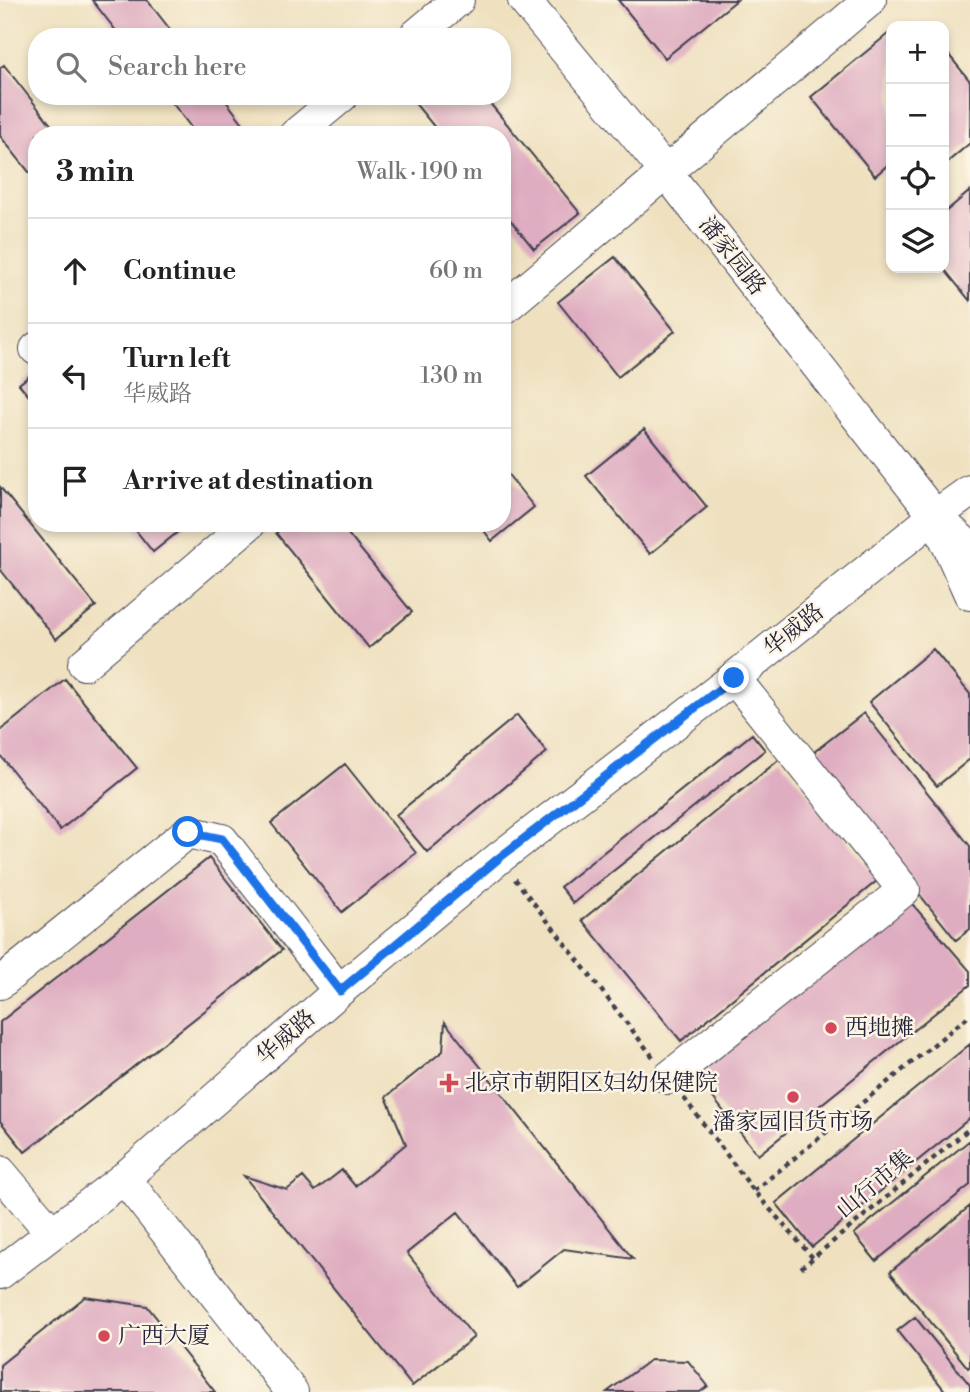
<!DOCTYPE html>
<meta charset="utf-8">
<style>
:root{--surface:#fff;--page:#f2f2f2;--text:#222;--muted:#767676;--line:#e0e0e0}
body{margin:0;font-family:"Libre Bodoni","Noto Serif SC",serif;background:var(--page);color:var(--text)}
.controls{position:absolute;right:21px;top:21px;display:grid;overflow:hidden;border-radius:14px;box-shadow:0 4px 10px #0003}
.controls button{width:63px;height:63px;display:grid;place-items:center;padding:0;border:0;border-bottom:2px solid var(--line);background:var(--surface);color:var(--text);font:35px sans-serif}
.stop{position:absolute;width:21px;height:21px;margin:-16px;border:5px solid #1a73e8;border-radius:50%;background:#fff}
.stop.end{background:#1a73e8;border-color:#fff;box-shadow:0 2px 7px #0008}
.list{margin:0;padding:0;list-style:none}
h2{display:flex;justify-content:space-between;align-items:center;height:91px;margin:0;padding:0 28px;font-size:30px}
h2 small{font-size:23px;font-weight:400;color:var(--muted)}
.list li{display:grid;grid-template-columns:46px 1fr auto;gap:21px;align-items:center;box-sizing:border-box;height:105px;padding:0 28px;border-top:2px solid var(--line)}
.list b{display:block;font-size:26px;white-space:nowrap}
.list p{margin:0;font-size:23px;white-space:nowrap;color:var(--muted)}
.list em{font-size:23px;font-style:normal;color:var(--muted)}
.icon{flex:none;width:38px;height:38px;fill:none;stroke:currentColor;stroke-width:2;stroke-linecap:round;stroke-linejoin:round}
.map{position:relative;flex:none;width:970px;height:1392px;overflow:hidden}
.search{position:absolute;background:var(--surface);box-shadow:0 4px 10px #0003;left:28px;top:28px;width:483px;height:77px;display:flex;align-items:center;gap:18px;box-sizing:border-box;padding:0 24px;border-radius:28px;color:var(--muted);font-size:26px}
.panel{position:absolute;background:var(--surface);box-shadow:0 4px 10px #0003;left:28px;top:126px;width:483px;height:406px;border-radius:28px}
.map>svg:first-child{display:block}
.building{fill:#dfadc1}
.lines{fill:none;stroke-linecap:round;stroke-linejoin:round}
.minor-casing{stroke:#413f4f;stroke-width:34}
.path{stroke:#413f4f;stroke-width:4.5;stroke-dasharray:5 5;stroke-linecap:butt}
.minor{stroke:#fff;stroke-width:32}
.route{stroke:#1a73e8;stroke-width:9}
.poi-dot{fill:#d1495b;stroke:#fcf5e5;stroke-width:2.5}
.labels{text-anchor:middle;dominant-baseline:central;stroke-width:5;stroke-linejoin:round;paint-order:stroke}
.street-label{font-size:23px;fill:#22223b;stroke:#fcf5e5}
.poi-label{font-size:23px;fill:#22223b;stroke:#fcf5e5;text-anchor:start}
</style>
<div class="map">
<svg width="970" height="1392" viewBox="0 0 970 1392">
<rect width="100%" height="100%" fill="#fcf5e5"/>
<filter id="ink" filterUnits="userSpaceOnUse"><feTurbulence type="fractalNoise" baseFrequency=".0143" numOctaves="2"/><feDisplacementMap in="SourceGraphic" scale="14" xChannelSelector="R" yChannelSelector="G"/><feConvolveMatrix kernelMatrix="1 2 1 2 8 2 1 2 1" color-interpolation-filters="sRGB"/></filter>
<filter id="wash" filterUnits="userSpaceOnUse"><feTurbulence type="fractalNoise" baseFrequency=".00686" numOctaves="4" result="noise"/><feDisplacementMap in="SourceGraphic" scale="28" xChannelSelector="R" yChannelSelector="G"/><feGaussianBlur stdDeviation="1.57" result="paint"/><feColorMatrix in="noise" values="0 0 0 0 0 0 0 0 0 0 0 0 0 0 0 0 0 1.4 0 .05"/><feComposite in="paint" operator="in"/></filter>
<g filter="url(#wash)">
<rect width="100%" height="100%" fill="#efe1c0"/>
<g id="blocks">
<path class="building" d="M92,0H147L176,37H121Z
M618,0H737L665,58Z
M889,33L891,35V162L875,176L811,97Z
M944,49L970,81V143L944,165Z
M4,65L59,135H37V182L0,136V68Z
M167,96H222L252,135H197Z
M409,96H484L580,213L534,249L502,210V135H441Z
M970,191V301L944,269V213Z
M615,257L675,331L618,377L558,302Z
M37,370V406L19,384Z
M644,429L707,507L650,554L586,476Z
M502,467L534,507L492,541L478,523H502Z
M0,487L96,606L56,639L0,569Z
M130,523H189L153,552Z
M288,523H339L412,612L369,648L276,533Z
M933,649L970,694V759L937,786L869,702Z
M65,679L137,768L60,830L0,755V731Z
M864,713L970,846V929L956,940L809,756Z
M517,715L547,752L427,852L396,815Z
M752,734L765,750L573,903L560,887Z
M780,759L878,880L681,1041L582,920Z
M345,764L416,853L342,912L271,823Z
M209,858L282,950L25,1152L0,1121V1022Z
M908,899L970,971V985L758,1155L692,1071Z
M445,1022L633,1259L564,1249L517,1287L458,1212L407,1253L474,1337L412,1386L244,1176L287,1190L303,1177L315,1191L342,1170L355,1186L406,1144L386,1097L443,1051Z
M970,1044V1118L812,1247L776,1203Z
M970,1140V1185L876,1261L854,1234Z
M970,1206V1366L968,1368L890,1272Z
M85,1297L147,1306L215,1392H0V1365Z
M915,1317L970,1385V1392H946L897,1331Z
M650,1360L688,1361L708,1386L700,1392H607Z"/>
</g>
</g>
<g filter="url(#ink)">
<use href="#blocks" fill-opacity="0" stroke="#413f4f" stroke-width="2"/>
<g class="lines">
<defs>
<path id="minor" d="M524,0L666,172L935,516L970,548
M414,37L458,0
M295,135L342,96
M502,310L870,0
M36,349L37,348
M940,527L970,594
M84,664L250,523
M0,983L188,832L222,840L339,991
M668,1078L904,890L734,678
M0,1172L52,1233
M124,1178L292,1392
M0,1273L124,1178L339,991L499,858L734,678L935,516L970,491"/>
</defs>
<use href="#minor" class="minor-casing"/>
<path class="path" d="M515,879L653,1057
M684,1098L754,1191L813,1258
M754,1191L970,1015
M801,1268L970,1128"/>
<use href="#minor" class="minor"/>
</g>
</g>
<g class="lines" filter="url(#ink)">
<path class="route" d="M188,832L222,839L340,991L499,858L734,678"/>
</g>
<g class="poi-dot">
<circle cx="831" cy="1028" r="7"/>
<path d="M445.5 1072.5h7v7h7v7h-7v7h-7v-7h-7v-7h7z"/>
<circle cx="793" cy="1097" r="7"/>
<circle cx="104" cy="1336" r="7"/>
</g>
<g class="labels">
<g class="street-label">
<text transform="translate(732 256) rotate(52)">潘家园路</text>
<text transform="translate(794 630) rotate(-39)">华威路</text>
<text transform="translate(286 1037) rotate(-41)">华威路</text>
<text transform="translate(875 1184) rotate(-40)">山行市集</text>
</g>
<g class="poi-label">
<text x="845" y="1028">西地摊</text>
<text x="465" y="1083">北京市朝阳区妇幼保健院</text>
<text x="793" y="1122" text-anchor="middle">潘家园旧货市场</text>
<text x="118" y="1336">广西大厦</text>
</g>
</g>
</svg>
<div class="controls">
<button>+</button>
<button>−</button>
<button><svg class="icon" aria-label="locate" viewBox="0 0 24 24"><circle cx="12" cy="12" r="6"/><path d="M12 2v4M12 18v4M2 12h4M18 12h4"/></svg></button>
<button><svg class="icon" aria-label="layers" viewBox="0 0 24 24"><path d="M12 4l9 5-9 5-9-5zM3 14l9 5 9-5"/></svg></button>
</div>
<div class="stop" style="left:188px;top:832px"></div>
<div class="stop end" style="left:734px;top:678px"></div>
<div class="search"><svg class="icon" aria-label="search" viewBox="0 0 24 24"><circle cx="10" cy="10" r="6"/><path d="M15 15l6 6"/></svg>Search here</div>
<section class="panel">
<h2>3 min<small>Walk · 190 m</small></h2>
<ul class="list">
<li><svg class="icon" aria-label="ahead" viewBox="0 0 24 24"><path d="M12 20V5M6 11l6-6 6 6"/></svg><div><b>Continue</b></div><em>60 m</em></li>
<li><svg class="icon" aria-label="left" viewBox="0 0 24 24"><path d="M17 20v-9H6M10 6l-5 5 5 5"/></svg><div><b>Turn left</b><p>华威路</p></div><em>130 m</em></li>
<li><svg class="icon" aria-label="arrive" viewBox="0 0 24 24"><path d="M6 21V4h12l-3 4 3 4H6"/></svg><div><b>Arrive at destination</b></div></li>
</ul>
</section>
</div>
